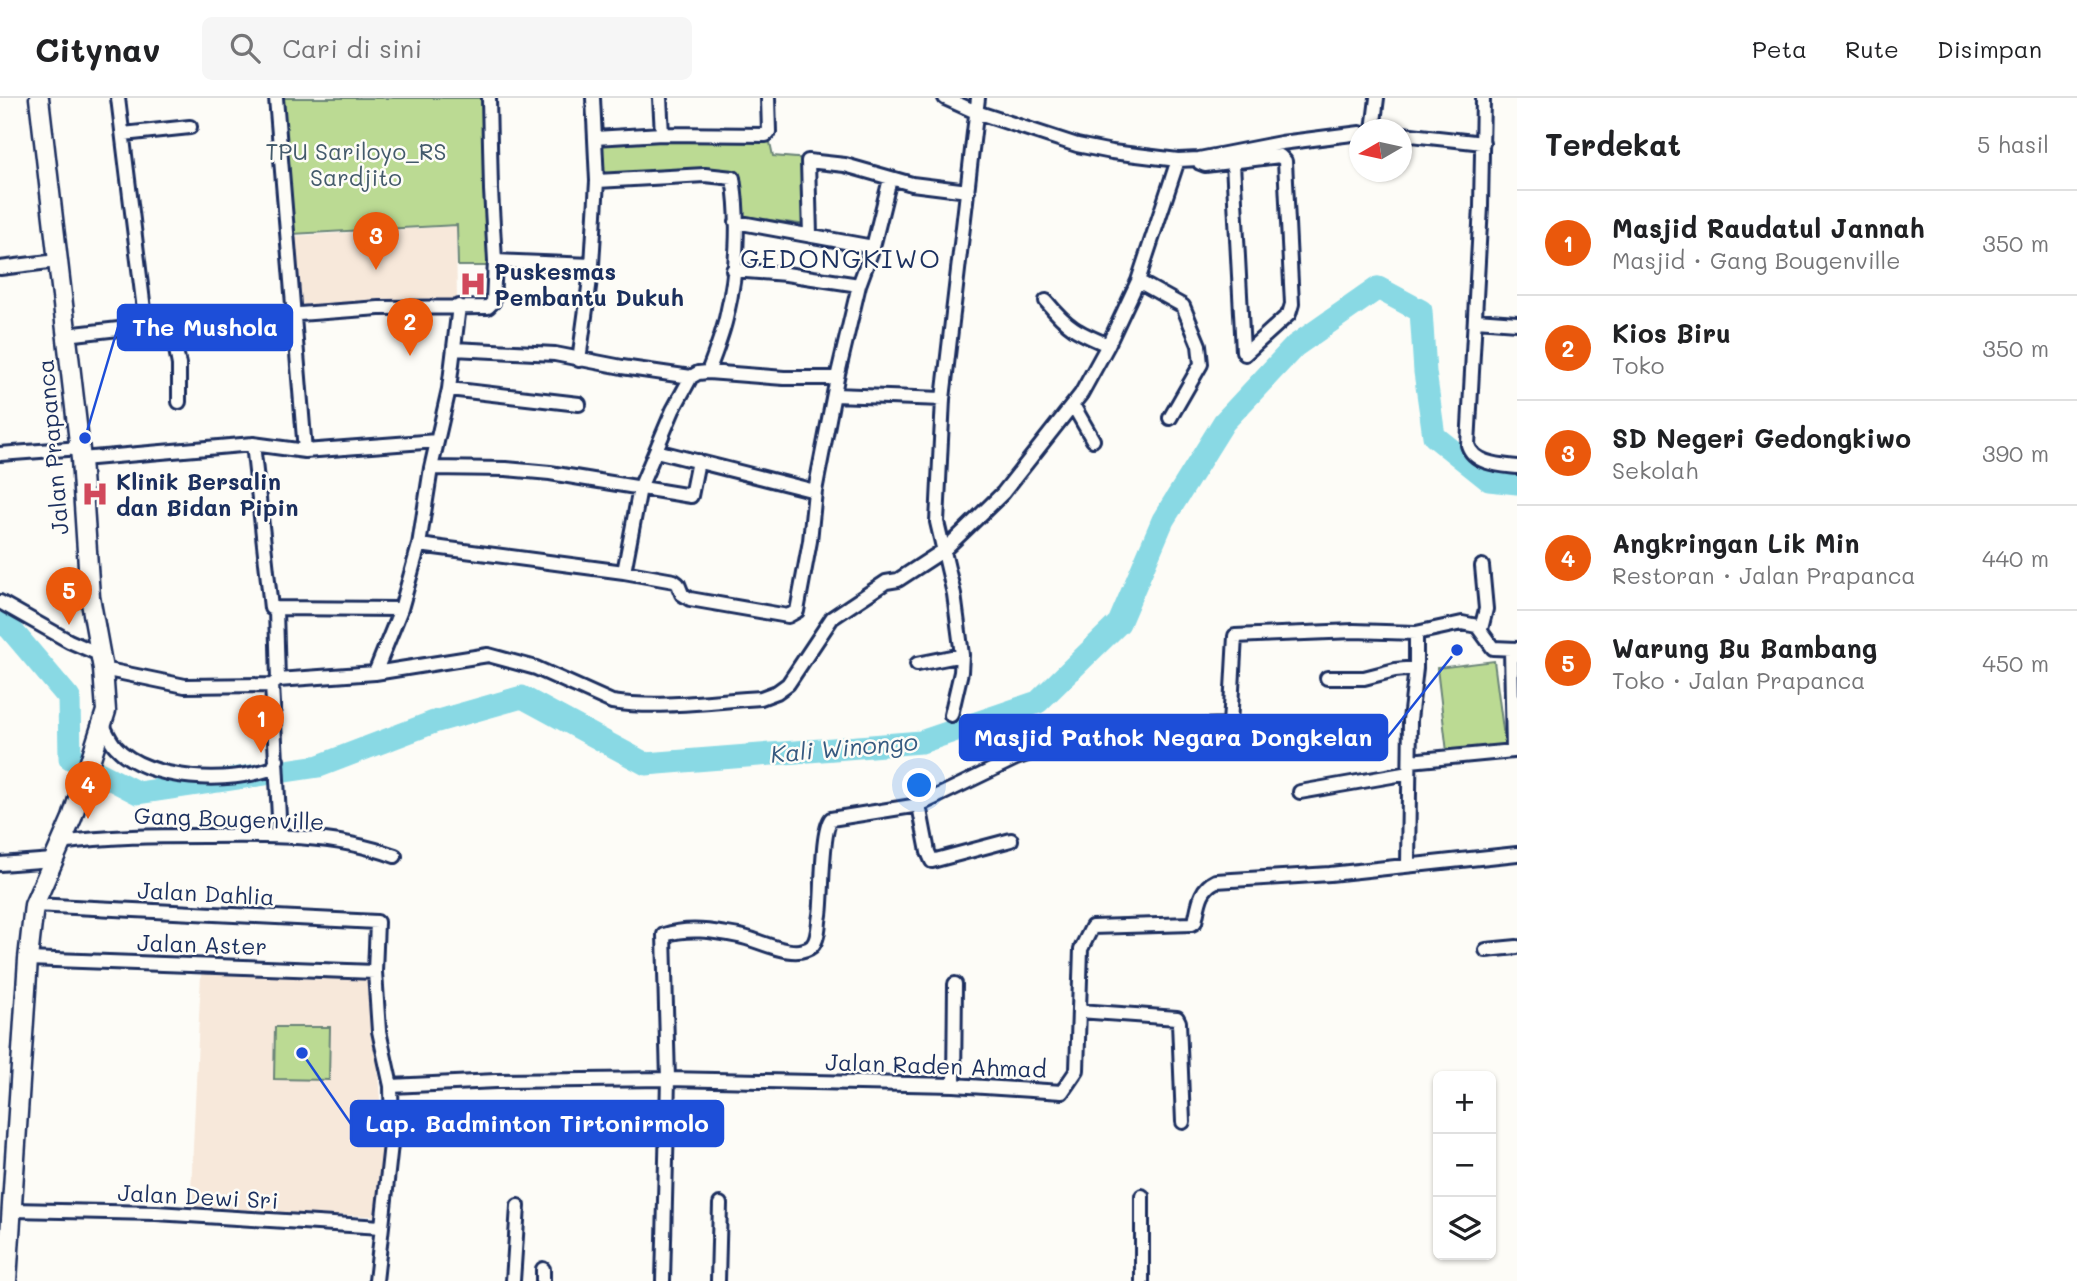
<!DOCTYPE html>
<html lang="id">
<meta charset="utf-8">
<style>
:root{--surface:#fff;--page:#f6f6f6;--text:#202124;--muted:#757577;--line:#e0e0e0;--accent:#ea580c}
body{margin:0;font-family:Mali,sans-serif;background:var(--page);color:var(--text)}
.controls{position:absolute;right:21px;bottom:21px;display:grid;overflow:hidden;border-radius:10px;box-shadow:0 2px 5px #0004}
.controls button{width:63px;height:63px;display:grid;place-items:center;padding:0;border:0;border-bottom:2px solid var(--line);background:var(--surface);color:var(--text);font:35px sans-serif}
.compass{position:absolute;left:1349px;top:21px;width:63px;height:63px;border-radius:50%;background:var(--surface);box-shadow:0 2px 5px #0004;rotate:261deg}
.you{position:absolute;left:920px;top:688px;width:24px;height:24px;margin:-18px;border:5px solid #fff;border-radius:50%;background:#1a73e8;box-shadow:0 0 0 10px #1a73e833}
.badge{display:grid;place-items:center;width:46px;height:46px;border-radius:50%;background:var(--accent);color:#fff;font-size:23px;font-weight:700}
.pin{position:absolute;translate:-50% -58px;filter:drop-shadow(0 2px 4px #0008)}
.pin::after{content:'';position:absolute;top:37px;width:24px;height:21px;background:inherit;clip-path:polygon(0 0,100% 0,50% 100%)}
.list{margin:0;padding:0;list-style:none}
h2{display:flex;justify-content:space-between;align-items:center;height:91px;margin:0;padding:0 28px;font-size:30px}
h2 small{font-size:23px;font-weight:400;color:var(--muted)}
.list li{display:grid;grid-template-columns:46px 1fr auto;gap:21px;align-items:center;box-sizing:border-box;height:105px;padding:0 28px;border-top:2px solid var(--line)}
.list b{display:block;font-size:26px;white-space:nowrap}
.list p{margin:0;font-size:23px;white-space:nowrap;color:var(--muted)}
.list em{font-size:23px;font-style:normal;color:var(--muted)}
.icon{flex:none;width:38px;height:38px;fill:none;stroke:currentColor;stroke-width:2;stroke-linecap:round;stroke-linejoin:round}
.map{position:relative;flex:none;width:1517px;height:1183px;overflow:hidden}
header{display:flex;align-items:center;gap:42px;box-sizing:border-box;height:98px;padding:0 35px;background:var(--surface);border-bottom:2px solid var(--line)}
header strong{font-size:33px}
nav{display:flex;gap:38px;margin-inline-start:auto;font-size:24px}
.search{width:490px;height:63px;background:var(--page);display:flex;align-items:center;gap:18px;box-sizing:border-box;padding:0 24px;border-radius:10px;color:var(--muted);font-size:26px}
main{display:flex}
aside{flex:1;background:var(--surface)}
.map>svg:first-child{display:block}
.built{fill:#f7e8da}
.green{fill:#bbda93;stroke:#6b8478;stroke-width:2}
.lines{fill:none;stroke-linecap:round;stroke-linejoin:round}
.river{stroke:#89d9e4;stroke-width:23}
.street-casing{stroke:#1b2f5e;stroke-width:18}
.secondary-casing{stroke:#1b2f5e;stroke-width:23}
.street{stroke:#fdfcf7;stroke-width:12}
.secondary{stroke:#fdfcf7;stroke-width:18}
.labels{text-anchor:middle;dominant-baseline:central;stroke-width:5;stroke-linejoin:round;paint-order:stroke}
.park-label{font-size:23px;fill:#435a6b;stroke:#fdfcf7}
.poi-label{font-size:23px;font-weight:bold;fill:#1b2f5e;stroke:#fdfcf7;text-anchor:start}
.street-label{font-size:23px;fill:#1b2f5e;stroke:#fdfcf7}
.water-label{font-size:24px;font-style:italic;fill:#365a80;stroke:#fdfcf7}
.quarter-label{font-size:26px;letter-spacing:2px;fill:#1b2f5e;stroke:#fdfcf7}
.leader{fill:none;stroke:#1d4ed8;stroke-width:2.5}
.callout-dot{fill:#1d4ed8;stroke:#fdfcf7;stroke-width:2.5}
.callout{fill:#1d4ed8;stroke:#1d4ed8;stroke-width:2.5}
.callout-label{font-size:24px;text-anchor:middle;font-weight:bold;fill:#fff}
</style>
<header>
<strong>Citynav</strong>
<div class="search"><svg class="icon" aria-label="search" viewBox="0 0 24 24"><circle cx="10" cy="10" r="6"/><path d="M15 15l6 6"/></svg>Cari di sini</div>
<nav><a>Peta</a><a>Rute</a><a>Disimpan</a></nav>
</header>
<main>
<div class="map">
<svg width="1517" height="1183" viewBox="0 0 1517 1183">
<rect width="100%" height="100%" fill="#fdfcf7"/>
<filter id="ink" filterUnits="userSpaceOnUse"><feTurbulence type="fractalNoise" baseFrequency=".0143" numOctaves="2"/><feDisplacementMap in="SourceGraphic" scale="14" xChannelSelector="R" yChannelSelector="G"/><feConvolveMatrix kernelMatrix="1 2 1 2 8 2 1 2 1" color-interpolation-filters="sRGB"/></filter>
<g filter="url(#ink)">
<path class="built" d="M456,128L457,205L300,213L292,138Z
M201,876L371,877L383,1043L377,1118L190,1114Z"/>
<path class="green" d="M282,0H488L491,168H458L457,127L292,136Z
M601,40H769L773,58L808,61L807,127L734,117V81L691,75L604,76Z
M1494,563L1505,647L1447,654L1437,570Z
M275,929H330L329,982L274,981Z"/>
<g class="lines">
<path class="river" d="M0,526L8,528L69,600L70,660L138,695L319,668L434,624L522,599L646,666L921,644L1038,604L1119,525L1163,422L1224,324L1295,248L1378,190L1421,213L1425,274L1434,338L1489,382L1517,385"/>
<defs>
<path id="street" d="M118,0L146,228
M276,0L305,353
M660,0L662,36
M945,0L976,14L1077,47L1112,54L1178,62L1199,61L1281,45L1360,35
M1483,0L1481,108L1468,347C1474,366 1500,367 1517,369
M1373,32L1377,0
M123,36L190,29
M1402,36L1483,45
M595,40L662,36L766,37L769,34L768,0
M1199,61L1200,65L1205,67L1280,58L1285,63L1292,206L1289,216L1245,256L1243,253L1233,65
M597,83L705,77L733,80C740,123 737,174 727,216C723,236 715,255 708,274
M810,137L808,63L845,67L912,86L968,93
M873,149L890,81
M495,163L592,167
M0,170L57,163
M733,172L786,176L859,187
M1138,183L1183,208L1199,247L1201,266L1170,320
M1046,203C1068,230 1077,234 1108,247
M1476,222L1517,225
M171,226L179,267V304
M66,237L154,227L379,210L488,209L493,204L495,163L491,92L489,0
M454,251L555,256L622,269L691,279L698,275L708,274L784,280H837
M579,262L592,167L597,83L593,0
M449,291L579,306
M834,297L943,301
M1073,307L1093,342
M253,346L271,510L401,511
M656,353L815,393
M0,356L80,350
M81,361L253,346L305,353L437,343
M431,370L506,371L550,375L691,398L698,363
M419,447L624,474L674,483L678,486L682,496L690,501L788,518L797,513L810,443L815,393L837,280L859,187L873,149L736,124
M624,474L640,390L673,312L691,279
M0,504L69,543L99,556
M276,512L278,582
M1481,531L1486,511L1482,468
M917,566L962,557
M103,571L185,588L272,587L278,582L375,575L488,557L536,570L612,604C660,611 712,603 761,600L777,594L788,586L832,520L886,484L898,482L944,452L966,431L1003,395L1081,296L1108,247L1138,183L1178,62
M375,575L401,511L419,447L431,370L449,291L459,208
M1327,580H1364L1395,572L1416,570
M272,587L280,738
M951,617L961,574L962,557L954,496L937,424L943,301L978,0
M102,625C106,633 110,643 116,649C148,684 231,686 273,670L277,662
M1410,663L1513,653L1511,551
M1300,694L1409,675
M919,707L928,754L932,763L1011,742
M61,745C109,738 156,738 205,738C268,737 334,736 395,758
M0,766L53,762
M1408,767L1410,622L1416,570V535
M34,807L377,824L375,874L379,933L391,988L392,1037L376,1183
M1486,852L1517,849
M28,861L375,874
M1079,913L1177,920L1179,924L1183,1024
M954,987L955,886
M391,988L496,983L668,981L954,987L1062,994L1077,972L1081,851L1092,829L1192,826L1195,824C1199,807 1199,791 1216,783L1330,776L1517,756
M12,1112L156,1115L381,1129
M513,1183L518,1108
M543,1183V1171
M663,1183L668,981L664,837C688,829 713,833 739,838C758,841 794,863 812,848C819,841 818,826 820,817C823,796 821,734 831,721L919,707L1016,660L1036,653L1141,630L1230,627L1235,538L1354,533L1416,535L1462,525L1477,528L1493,550L1517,551
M718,1183L720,1106
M1142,1183V1098"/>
<path id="secondary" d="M7,1183L28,861L34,807L72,720L106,613L103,571L90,499L81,361L39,0"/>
</defs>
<use href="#street" class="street-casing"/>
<use href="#secondary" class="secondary-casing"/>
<use href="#street" class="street"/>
<use href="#secondary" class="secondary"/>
</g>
</g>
<defs>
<symbol id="hospital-bare" viewBox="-9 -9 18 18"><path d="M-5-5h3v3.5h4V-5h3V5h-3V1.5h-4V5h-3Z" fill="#d1495b" stroke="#fdfcf7" stroke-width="2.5" paint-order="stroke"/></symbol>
</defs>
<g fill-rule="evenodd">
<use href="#hospital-bare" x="454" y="167" width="38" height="38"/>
<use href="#hospital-bare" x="76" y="377" width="38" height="38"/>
</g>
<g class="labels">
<g class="park-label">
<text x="356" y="53">TPU Sariloyo_RS<tspan x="356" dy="26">Sardjito</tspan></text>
</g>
<g class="poi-label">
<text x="494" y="173">Puskesmas<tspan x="494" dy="26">Pembantu Dukuh</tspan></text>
<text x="116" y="383">Klinik Bersalin<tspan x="116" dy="26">dan Bidan Pipin</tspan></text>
</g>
<g class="street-label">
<text transform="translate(52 349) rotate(-95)">Jalan Prapanca</text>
<text transform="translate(229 720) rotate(2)">Gang Bougenville</text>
<text transform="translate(206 795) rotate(3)">Jalan Dahlia</text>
<text transform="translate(202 846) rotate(2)">Jalan Aster</text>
<text transform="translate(936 967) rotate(2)">Jalan Raden Ahmad</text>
<text transform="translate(198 1098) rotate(3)">Jalan Dewi Sri</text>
</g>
<g class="water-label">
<text transform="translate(844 649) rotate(-5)">Kali Winongo</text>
</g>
<g class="quarter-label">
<text x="841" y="160">GEDONGKIWO</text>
</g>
</g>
<path class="leader" d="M85 340L118 229M1457 552L1387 640M302 955L351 1026"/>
<g class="callout-dot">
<circle cx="85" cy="340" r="7"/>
<circle cx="1457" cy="552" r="7"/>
<circle cx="302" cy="955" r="7"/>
</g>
<g class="callout">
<rect x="118" y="207" width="174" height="45" rx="7"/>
<rect x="960" y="617" width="427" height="45" rx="7"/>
<rect x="351" y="1003" width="372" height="45" rx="7"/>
</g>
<g class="callout-label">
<text x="205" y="238">The Mushola</text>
<text x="1173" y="648">Masjid Pathok Negara Dongkelan</text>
<text x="537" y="1034">Lap. Badminton Tirtonirmolo</text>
</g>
</svg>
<div class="controls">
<button>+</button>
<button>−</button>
<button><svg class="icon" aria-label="layers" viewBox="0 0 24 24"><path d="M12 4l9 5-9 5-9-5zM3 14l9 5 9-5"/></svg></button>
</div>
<svg class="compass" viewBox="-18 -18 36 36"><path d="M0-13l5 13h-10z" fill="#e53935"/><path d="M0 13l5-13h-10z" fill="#757577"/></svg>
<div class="you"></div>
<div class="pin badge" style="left:261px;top:655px">1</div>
<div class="pin badge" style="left:410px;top:258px">2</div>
<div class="pin badge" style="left:376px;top:172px">3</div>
<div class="pin badge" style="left:88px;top:721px">4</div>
<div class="pin badge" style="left:69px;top:527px">5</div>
</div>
<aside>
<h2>Terdekat<small>5 hasil</small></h2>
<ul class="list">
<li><span class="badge">1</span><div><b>Masjid Raudatul Jannah</b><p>Masjid · Gang Bougenville</p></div><em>350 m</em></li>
<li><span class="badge">2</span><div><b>Kios Biru</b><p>Toko</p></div><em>350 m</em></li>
<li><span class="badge">3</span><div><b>SD Negeri Gedongkiwo</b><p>Sekolah</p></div><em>390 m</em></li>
<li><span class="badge">4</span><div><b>Angkringan Lik Min</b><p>Restoran · Jalan Prapanca</p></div><em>440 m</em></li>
<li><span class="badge">5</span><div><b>Warung Bu Bambang</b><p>Toko · Jalan Prapanca</p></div><em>450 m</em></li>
</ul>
</aside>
</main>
